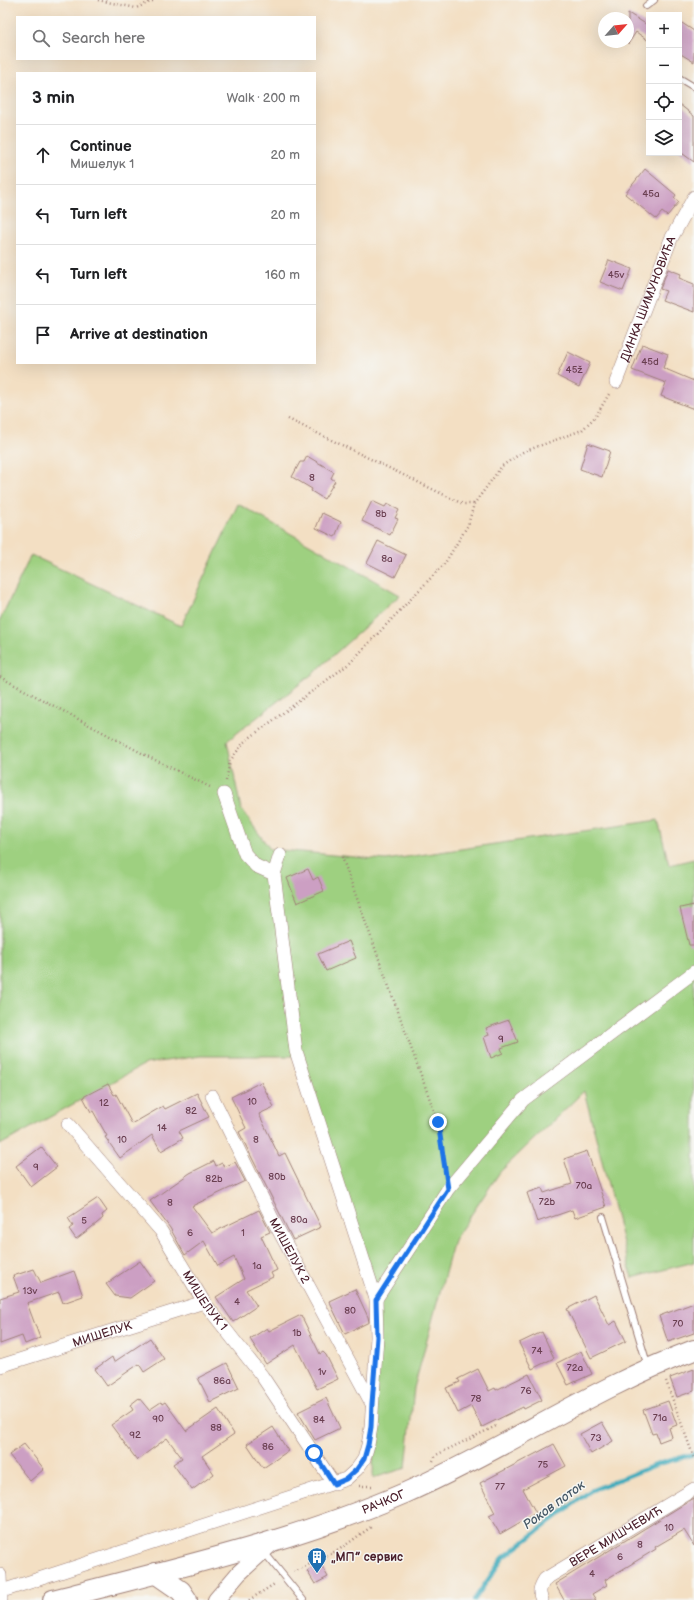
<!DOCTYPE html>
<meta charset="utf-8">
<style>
:root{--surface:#fff;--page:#f6f6f6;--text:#202124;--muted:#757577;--line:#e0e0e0}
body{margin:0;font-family:"Balsamiq Sans",sans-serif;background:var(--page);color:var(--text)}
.controls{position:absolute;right:12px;top:12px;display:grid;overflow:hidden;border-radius:0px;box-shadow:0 4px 16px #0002}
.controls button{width:36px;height:36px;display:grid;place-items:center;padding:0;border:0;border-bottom:1px solid var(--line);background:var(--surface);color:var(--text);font:20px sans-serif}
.compass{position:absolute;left:598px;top:12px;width:36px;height:36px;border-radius:50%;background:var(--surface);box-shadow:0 4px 16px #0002;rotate:63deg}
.stop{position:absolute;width:12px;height:12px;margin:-9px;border:3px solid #1a73e8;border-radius:50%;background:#fff}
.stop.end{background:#1a73e8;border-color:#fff;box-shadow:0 1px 4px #0008}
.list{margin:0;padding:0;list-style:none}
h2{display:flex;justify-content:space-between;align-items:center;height:52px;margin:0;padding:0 16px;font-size:17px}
h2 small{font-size:13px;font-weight:400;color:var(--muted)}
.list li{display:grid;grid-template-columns:26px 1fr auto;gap:12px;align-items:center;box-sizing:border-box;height:60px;padding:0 16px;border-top:1px solid var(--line)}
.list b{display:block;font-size:15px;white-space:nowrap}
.list p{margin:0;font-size:13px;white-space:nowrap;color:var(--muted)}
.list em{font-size:13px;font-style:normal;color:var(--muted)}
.icon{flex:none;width:22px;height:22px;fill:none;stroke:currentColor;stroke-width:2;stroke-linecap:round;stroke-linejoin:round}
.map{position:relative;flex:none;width:694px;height:1600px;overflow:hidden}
.search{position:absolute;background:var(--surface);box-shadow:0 4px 16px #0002;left:16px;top:16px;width:300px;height:44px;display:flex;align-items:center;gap:10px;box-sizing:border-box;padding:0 14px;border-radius:0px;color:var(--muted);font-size:15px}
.panel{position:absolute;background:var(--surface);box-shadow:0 4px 16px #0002;left:16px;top:72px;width:300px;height:292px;border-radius:0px}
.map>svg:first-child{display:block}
.green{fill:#9ed080;stroke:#747856}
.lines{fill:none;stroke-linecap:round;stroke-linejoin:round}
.stream{stroke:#3eabbc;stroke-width:4.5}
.building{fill:#cc9fc3}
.service-casing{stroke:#9e7f77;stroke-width:8}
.minor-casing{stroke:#9e7f77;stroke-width:14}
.tertiary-casing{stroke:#9e7f77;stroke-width:18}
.primary-casing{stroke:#9e7f77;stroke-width:22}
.path{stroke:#9e7f77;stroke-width:2.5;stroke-dasharray:1 3;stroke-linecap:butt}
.service{stroke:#fff;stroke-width:6}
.minor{stroke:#fff;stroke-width:13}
.tertiary{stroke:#fff;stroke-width:16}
.primary{stroke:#fff;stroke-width:20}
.route{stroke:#1a73e8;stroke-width:5}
.labels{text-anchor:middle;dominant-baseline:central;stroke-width:3;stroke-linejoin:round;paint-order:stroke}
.number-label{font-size:10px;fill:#6a3f51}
.street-label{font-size:12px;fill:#4a1f2b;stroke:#f6f6f2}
.poi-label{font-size:12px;font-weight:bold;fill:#4a1f2b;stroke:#f6f6f2;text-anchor:start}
.water-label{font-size:13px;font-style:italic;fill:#455765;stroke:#f6f6f2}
</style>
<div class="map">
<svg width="694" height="1600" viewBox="0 0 694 1600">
<rect width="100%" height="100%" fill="#f6f6f2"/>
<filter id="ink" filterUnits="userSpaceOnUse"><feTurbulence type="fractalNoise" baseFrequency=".025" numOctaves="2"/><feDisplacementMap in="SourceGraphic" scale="8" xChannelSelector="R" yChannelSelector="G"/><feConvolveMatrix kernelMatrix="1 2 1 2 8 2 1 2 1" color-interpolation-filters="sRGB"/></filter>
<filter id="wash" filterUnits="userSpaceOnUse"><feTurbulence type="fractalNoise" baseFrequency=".012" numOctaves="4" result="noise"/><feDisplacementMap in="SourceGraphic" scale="16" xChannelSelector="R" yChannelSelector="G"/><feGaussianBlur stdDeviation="0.9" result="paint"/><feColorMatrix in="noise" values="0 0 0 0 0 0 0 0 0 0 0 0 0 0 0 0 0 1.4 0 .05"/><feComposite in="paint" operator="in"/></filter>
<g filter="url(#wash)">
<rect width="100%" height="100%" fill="#f3dfc3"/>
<path class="green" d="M238,504L400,595L315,672L227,741L241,809L270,849L386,860L658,820L669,865L694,859V1262L632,1278L584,1091L500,1172L454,1240L414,1388L406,1468L373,1478L376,1303L299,1056H200L145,1064L0,1145V620L31,555L181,626Z"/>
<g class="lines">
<path class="stream" d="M474,1600L503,1558L590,1491L658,1464L694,1454"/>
</g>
<g id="blocks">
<path class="building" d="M628,13L649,26V41L636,32L628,44Z
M679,21L694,31V62L679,53Z
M679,104L694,116V162L679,151Z
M645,169L676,195L674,198L679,202L667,216L662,212L656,219L625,194Z
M609,260L632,269L623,291L600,282Z
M668,269L681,274L679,278L694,284V312L662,300L666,291L660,289Z
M642,344L668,354L663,368L694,381V409L661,396L666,383L632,370Z
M568,352L590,363L579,387L557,376Z
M588,443L610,451L602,477L580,469Z
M307,456L334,472L331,478L335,481L324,499L311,491L312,489L292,477L300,462H304Z
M372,501L385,507L387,504L399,510L395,518L398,519L390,535L362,521Z
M322,513L341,522L335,537L316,528Z
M378,541L406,555L395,577L367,563Z
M308,869L313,880L318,877L324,891L297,903L287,878Z
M694,905V945H689L680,908Z
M349,941L356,958L326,971L318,954Z
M509,1020L518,1042L501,1048L503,1053L491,1058L484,1037L489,1035L486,1028Z
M261,1082L274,1107L259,1114L279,1156L285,1153L321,1227L293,1240L239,1132L246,1128L231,1097Z
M108,1084L114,1095L116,1094L132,1124L163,1106L165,1109L197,1093L209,1117L179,1131L183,1138L161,1151L152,1135L120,1158L105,1137L107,1136L93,1111L91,1112L83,1097Z
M41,1147L57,1167L31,1187L16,1166Z
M587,1151L606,1207L575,1218L572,1210L537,1222L527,1193L542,1188L544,1193L572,1184L564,1159Z
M214,1161L216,1166L222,1163L224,1167L235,1162L245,1181L192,1206L212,1233L259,1210L270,1232L261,1236L277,1270L271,1273L273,1277L246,1290L257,1306L233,1322L216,1297L244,1279L234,1257L218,1266L204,1241L185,1255L170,1228L150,1201L190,1173Z
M98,1198L107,1211L102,1215L103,1218L96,1224L76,1239L69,1229L73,1226L68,1218Z
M140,1261L154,1281L130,1298L115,1296L106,1284Z
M34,1269L41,1283L74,1271L83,1296L63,1303L59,1292L27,1303L40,1338L25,1344L22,1336L0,1344V1298L19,1292L13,1276Z
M355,1289L368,1317L369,1322L345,1334L329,1301Z
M594,1295L609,1325L616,1321L626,1341L591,1358L567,1309Z
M694,1303V1333L668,1342L659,1316Z
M301,1315L320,1354L323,1352L326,1355L338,1379L317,1389L295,1345L266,1364L250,1339L267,1328L269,1331Z
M542,1332L554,1358L532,1369L519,1343Z
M150,1338L164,1359L144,1372L139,1364L107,1386L95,1369L112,1357L114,1362Z
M581,1351L592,1374L568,1385L557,1363Z
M227,1363L239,1388L210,1402L198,1378Z
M478,1369L489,1391L495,1388L496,1390L529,1374L542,1400L524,1409L523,1407L482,1427L471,1406L458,1413L446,1388L460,1382L458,1379Z
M694,1369V1391L677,1397L670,1378Z
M139,1398L149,1410L161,1402L162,1404L165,1402L186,1431L218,1409L234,1434L202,1456L214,1474L192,1490L173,1464L182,1458L167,1438L137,1460L111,1425L133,1410L130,1405Z
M326,1398L340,1428L315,1440L298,1412Z
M668,1401L677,1425L669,1428L672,1437L659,1442L656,1433L652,1434L643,1410Z
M602,1422L613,1441L591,1454L580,1434Z
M273,1427L288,1451L263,1468L247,1444Z
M24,1444L44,1469L30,1481L9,1455Z
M554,1444L566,1466L523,1489L536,1513L500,1534L489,1516L495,1513L480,1483Z
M694,1498V1546L684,1530L655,1547L656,1549L605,1580L607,1585L592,1594L596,1600H564L555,1584Z
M320,1563L328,1577L315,1584L307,1571Z"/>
</g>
</g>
<g filter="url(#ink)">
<use href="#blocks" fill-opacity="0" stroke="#9e7f77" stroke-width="1"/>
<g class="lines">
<defs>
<path id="service" d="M646,6L654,0
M679,78L694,87
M603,1217L648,1367
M264,1552L303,1600"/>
<g id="minor">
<path id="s1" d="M616,382L671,239L694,197"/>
<path d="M224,794L245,854L256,866L274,874"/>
<path id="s2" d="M212,1096L272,1218L372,1404"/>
<path id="s3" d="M68,1124L161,1231L204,1302L262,1376L334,1484"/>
<path d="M376,1299L448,1189L523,1100L694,972"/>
<path id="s4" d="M0,1366L204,1302"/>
<path d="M0,1575L1,1600"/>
<path d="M2,1591L346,1479L357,1469L364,1459L368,1445L371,1427L377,1337L376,1299L296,1051L274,874L280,855"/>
<path id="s5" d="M542,1600C538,1592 540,1587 545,1579L694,1489"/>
</g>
<path id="tertiary" d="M216,1600L239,1573L274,1541"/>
<g id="primary">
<path d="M155,1573L181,1591L187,1600"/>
<path id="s6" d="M53,1600C171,1569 292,1542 405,1493C503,1450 593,1388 694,1350"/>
</g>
</defs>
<use href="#service" class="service-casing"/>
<use href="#minor" class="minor-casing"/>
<use href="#tertiary" class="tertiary-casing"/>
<use href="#primary" class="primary-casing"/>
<path class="path" d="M98,0L136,8L155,0
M288,419L463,504H474
M0,677L149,757L212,788
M226,781L230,761L244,742L350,663L445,563L468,525L474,504L502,466L523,452L582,430L596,416L609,394
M342,857L438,1122L446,1171
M666,1381L694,1458
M433,1461L436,1455L498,1425
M359,1486H372
M294,1572L340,1549L371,1527
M249,1600L276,1583"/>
<use href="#service" class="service"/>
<use href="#minor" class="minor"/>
<use href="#tertiary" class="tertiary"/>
<use href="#primary" class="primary"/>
</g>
</g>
<g class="lines" filter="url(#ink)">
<path class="route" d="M314,1453L334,1484L346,1479L357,1469L364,1459L368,1445L371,1427L372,1404L377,1337L376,1300L448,1189L438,1122"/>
</g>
<defs>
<symbol id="building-pin" viewBox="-11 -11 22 30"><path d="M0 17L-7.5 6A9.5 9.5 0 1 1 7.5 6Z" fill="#1f6fb2" stroke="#f6f6f2"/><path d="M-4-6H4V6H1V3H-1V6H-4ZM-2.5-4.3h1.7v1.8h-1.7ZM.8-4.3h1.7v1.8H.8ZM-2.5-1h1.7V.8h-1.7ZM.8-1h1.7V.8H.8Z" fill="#fff"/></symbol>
</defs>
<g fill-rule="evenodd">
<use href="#building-pin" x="306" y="1546" width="22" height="30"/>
</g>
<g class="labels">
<g class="number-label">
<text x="651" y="194">45a</text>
<text x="616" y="275">45v</text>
<text x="650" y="362">45d</text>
<text x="574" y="370">45ž</text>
<text x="312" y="478">8</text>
<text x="381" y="514">8b</text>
<text x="387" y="559">8a</text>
<text x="501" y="1039">9</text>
<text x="252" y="1102">10</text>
<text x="104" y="1103">12</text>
<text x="191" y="1111">82</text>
<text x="162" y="1128">14</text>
<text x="122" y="1140">10</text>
<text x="256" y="1140">8</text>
<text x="36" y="1167">9</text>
<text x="277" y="1177">80b</text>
<text x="214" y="1179">82b</text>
<text x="584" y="1186">70a</text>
<text x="547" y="1202">72b</text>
<text x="170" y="1203">8</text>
<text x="299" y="1220">80a</text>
<text x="84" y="1221">5</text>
<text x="190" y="1233">6</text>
<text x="243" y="1233">1</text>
<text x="257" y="1266">1a</text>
<text x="30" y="1291">13v</text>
<text x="237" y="1302">4</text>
<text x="350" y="1311">80</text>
<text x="678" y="1324">70</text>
<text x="297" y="1333">1b</text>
<text x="537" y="1351">74</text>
<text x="575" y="1368">72a</text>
<text x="322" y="1372">1v</text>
<text x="222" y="1381">86a</text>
<text x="526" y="1391">76</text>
<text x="476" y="1399">78</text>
<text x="660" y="1418">71a</text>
<text x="158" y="1419">90</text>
<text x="319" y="1420">84</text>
<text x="216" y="1428">88</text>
<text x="135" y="1435">92</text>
<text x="596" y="1438">73</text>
<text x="268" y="1447">86</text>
<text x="543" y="1465">75</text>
<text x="500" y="1487">77</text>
<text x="669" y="1528">10</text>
<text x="640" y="1545">8</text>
<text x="620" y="1557">6</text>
<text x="592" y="1574">4</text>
</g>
<g class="street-label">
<text stroke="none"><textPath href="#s1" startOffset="89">ДИНКА ШИМУНОВИЋА</textPath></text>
<text stroke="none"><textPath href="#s2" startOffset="173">МИШЕЛУК 2</textPath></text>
<text stroke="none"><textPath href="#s3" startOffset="224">МИШЕЛУК 1</textPath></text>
<text stroke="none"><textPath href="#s4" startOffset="107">МИШЕЛУК</textPath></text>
<text stroke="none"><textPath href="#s6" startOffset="345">РАЧКОГ</textPath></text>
<text stroke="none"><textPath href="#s5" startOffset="105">ВЕРЕ МИШЧЕВИЋ</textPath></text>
</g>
<g class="poi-label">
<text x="331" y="1557">„МП” сервис</text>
</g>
<g class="water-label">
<text transform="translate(554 1505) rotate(-36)">Роков поток</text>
</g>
</g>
</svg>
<div class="controls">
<button>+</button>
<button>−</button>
<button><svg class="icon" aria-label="locate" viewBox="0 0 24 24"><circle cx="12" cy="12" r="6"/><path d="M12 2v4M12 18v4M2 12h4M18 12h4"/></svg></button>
<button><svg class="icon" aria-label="layers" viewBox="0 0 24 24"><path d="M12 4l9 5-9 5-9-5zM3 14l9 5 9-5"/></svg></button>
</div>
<svg class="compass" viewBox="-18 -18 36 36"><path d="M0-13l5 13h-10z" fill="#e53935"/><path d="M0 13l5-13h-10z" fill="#757577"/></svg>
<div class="stop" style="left:314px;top:1453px"></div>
<div class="stop end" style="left:438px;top:1122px"></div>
<div class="search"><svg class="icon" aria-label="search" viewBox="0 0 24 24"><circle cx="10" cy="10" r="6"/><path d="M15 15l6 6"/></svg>Search here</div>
<section class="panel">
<h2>3 min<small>Walk · 200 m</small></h2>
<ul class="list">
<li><svg class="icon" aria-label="ahead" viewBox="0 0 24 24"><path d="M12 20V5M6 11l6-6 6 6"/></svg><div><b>Continue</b><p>Мишелук 1</p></div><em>20 m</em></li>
<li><svg class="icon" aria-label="left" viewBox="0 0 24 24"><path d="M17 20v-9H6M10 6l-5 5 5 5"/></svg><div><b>Turn left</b></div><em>20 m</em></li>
<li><svg class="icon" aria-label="left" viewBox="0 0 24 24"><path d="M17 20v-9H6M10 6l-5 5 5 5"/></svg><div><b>Turn left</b></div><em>160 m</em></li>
<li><svg class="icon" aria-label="arrive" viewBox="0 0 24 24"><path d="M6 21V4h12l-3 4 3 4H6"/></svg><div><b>Arrive at destination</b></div></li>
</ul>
</section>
</div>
